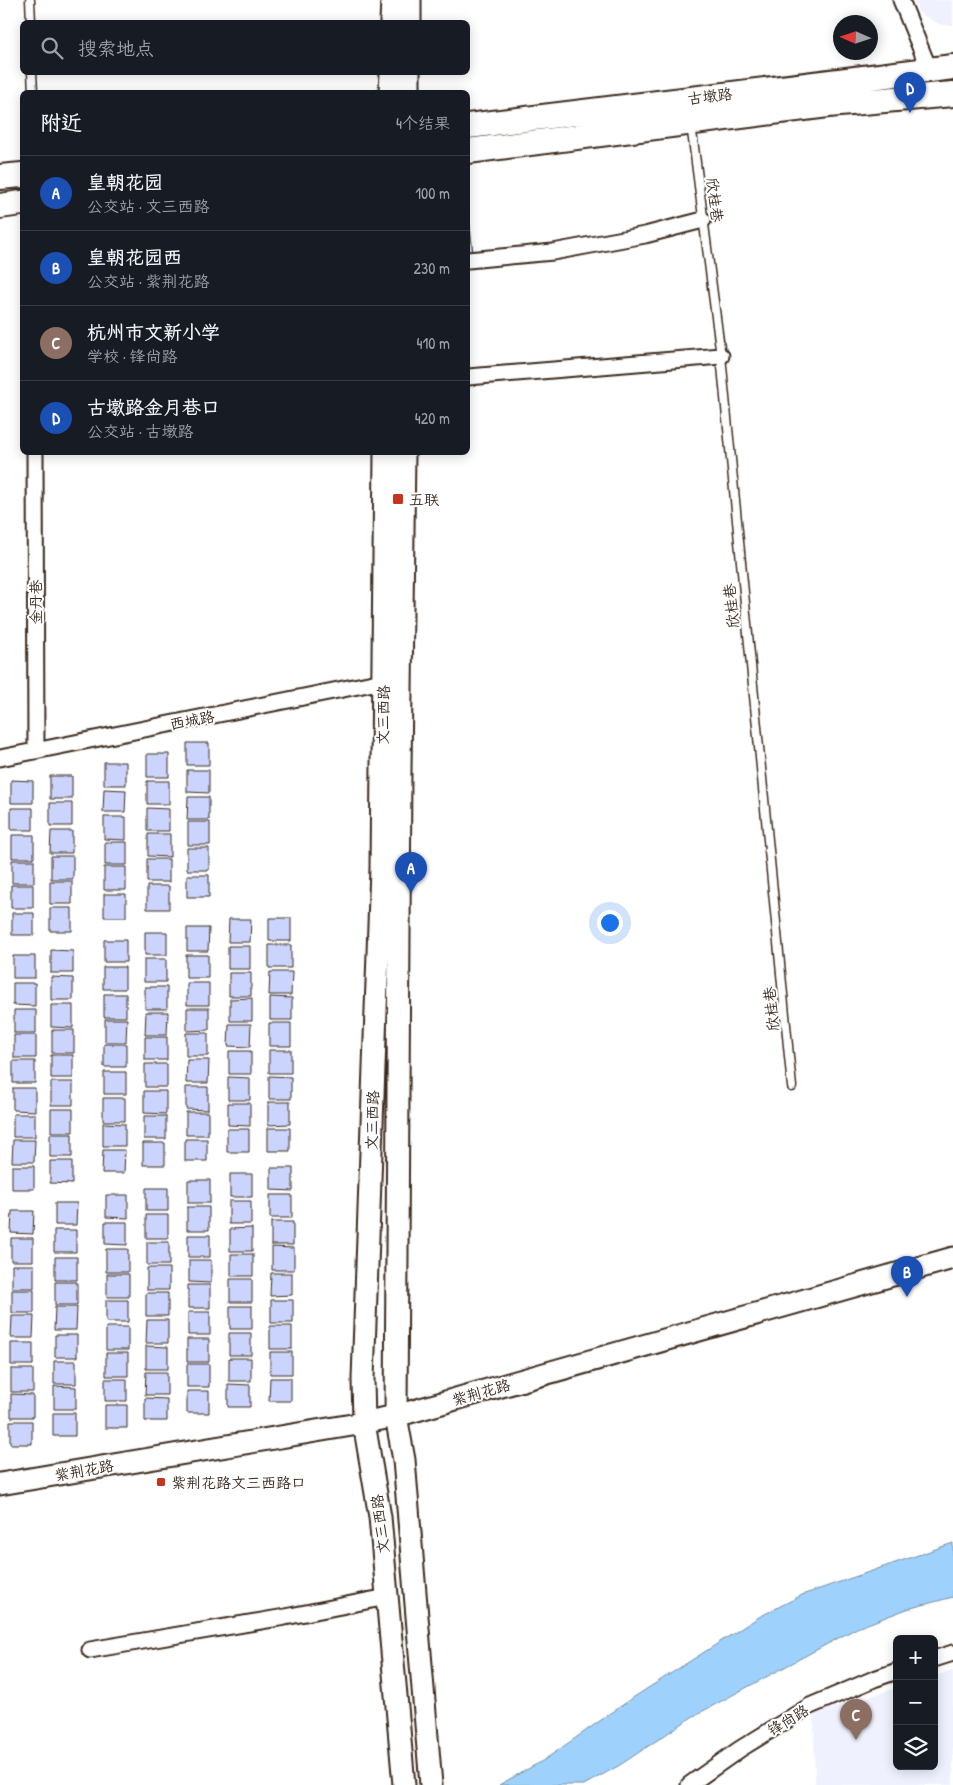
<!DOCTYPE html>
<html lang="zh">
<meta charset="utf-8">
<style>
:root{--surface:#171b24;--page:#20242c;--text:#f1f3f6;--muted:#9ea1a6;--line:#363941;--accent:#c8321e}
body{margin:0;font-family:"Patrick Hand","LXGW WenKai TC",sans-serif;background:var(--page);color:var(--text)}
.controls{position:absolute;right:15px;bottom:15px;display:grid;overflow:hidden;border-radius:8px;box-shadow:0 2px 12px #0003}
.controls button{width:45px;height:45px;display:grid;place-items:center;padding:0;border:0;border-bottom:1px solid var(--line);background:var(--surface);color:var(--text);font:25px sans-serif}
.compass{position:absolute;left:833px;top:15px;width:45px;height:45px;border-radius:50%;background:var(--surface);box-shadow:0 2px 12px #0003;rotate:273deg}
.you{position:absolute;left:609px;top:922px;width:18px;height:18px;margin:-12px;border:4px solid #fff;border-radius:50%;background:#1a73e8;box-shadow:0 0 0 8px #1a73e833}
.badge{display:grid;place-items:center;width:32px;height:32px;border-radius:50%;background:var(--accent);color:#fff;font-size:16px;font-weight:700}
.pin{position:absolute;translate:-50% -41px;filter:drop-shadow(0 1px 2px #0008)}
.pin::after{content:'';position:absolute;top:26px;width:18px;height:15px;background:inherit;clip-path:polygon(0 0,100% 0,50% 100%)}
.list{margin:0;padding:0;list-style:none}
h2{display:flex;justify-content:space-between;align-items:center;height:65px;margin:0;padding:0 20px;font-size:21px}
h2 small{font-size:16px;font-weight:400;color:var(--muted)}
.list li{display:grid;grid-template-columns:32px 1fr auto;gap:15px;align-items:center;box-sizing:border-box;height:75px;padding:0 20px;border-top:1px solid var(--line)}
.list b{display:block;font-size:19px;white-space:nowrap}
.list p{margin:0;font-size:16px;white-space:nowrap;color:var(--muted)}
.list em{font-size:16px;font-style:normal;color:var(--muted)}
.icon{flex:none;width:28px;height:28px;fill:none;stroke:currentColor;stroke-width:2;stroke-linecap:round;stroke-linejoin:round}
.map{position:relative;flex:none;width:953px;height:1785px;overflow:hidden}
.search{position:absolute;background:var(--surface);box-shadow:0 2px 12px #0003;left:20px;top:20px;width:450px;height:55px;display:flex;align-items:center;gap:12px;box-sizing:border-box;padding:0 18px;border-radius:8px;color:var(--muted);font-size:19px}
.panel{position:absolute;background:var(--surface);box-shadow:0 2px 12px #0003;left:20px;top:90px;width:450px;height:365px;border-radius:8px}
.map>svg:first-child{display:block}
.built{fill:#eff2fe}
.water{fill:#9ed2fc;stroke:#768fa3}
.building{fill:#cbd4fc;stroke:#3b2a1e}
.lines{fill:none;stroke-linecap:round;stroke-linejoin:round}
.lane-casing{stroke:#3b2a1e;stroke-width:11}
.street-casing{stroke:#3b2a1e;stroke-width:19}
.secondary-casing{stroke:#3b2a1e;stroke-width:25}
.primary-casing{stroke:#3b2a1e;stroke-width:28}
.lane{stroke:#fff;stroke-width:8}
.street{stroke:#fff;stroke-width:15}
.secondary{stroke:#fff;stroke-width:21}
.primary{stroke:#fff;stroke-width:24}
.poi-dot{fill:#c8321e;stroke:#fff;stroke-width:2}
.labels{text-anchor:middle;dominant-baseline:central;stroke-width:4;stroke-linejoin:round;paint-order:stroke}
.street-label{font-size:15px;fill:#3b2a1e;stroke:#fff}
.poi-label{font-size:15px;fill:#3b2a1e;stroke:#fff;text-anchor:start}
</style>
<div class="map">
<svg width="953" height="1785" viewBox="0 0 953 1785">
<rect width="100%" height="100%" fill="#fff"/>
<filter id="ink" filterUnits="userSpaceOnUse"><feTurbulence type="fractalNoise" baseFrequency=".02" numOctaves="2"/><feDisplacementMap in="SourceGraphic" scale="10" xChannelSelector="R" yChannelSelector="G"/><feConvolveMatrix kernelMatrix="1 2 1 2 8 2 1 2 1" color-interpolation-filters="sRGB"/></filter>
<g filter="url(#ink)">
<path class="built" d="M913,0H953V25H941L919,13Z
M953,1671V1785H815L814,1714L897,1688V1766H934V1676Z"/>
<path class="water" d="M953,1543V1597L907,1609L857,1628L692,1717L620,1765L584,1785H499L544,1760L634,1697L759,1617L802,1595Z"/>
<path class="building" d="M468,209L473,253L468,254Z
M187,743H209V765H187Z
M147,754H169V777H147Z
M104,762H126V785H104Z
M187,770H209V793L187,792Z
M50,776H72V799H50Z
M11,780L33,781V803H11Z
M147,781H169V804H147Z
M104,789L126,790L125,812H103Z
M188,797H209V820H187Z
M50,803H72V826H50Z
M11,808H33V830H11Z
M147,808L169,809V831H147Z
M104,817H126V840L104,839Z
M188,822H210V845H188Z
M51,831H72V853H50Z
M148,834H170V857L148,856Z
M12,835H34V858H12Z
M105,842H127V865H105Z
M187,848H209V870H187Z
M51,856H73V879H51Z
M147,859H169V882H147Z
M12,860H34V883H12Z
M104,867H126V890H104Z
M187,875H209V897H187Z
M50,881H72V904H50Z
M11,885H33V908H11Z
M147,886H169V909H147Z
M104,894H126V917H104Z
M50,908H72V931H50Z
M12,913H34V935H12Z
M269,918H291V941H269Z
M229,919H251L250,942H228Z
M187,928H209L208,951H187Z
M145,932H167V955H145Z
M104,940H126V962H104Z
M269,945H291V968H269Z
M228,946H250V969H228Z
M51,950L73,951V973H51Z
M186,955H208V978H186Z
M13,956H35V978H13Z
M144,959H166V982H144Z
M103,967H125V989H103Z
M270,972H292L291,995H269Z
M229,973H251V996H229Z
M51,977L73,978V1000H51Z
M13,983H35V1006L13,1005Z
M187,983H209V1005H187Z
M145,987H167V1009H145Z
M104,994H126V1017H104Z
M270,997L292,998V1020H270Z
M252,998V1021H230V999Z
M51,1005H73V1028L51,1027Z
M187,1008H209V1030L187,1031Z
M14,1010H36V1033H14Z
M146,1012H168L167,1035H145Z
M105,1019H127L126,1042H105Z
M269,1023H291V1046H269Z
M229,1024H251L250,1047L228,1046Z
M52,1030H74V1053H52Z
M186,1033H208V1056H186Z
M14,1035H36V1058H14Z
M145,1037H167V1060H145Z
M104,1044H126V1067H104Z
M269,1050H291V1073H269Z
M229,1051H251V1074H229Z
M51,1055H73V1078H51Z
M187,1060H209L208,1083H186Z
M13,1061H35V1083H13Z
M145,1064H167V1087H145Z
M104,1072H126V1094H104Z
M269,1076L291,1077V1099H269Z
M228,1077L250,1078V1100H228Z
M51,1082H73V1105H51Z
M186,1087H208V1110L186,1109Z
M13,1088H35V1111L13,1110Z
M144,1091H166V1114L144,1113Z
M103,1098H125V1121H103Z
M268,1102H290V1124L268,1125Z
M228,1103H250V1126L228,1125Z
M51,1109H73V1132H51Z
M186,1112H208V1135H186Z
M13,1114H35V1137H13Z
M144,1116H166V1139H144Z
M103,1123L125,1124V1146H103Z
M268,1128H290V1151H268Z
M227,1129H249V1152H227Z
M50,1134H72V1157H50Z
M185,1139H207V1161H185Z
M13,1140H35L34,1162H12Z
M143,1143H165V1165H143Z
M103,1150H125L124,1173H102Z
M50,1161H72V1184L50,1183Z
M12,1166H34V1189H12Z
M271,1168H293V1191L271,1190Z
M230,1174H252V1197H230Z
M188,1180H210V1203H188Z
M146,1188H168V1211H146Z
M106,1195H128V1218L106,1217Z
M270,1195H292V1218H270Z
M229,1201H251V1224H229Z
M55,1203H77L76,1225H55Z
M187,1207H209V1230H187Z
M12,1211H34L33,1234L11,1233Z
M146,1215H168V1238H146Z
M105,1222H127V1245L105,1244Z
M271,1222H293V1245H271Z
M252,1228V1251H230V1229Z
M54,1230H76V1252H54Z
M188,1235H210V1257H188Z
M11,1238H33V1261H11Z
M147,1242H169V1265H147Z
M272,1247L294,1248V1270H272Z
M106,1249H128V1272H106Z
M231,1254H253V1276H231Z
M55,1257H77V1280H55Z
M189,1260H211V1283L189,1282Z
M12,1265H34V1288H12Z
M147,1268H169V1290H147Z
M271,1273H292V1295L270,1296Z
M107,1274H129V1297H107Z
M230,1279H252V1302H230Z
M55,1282H77V1305H55Z
M188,1285H210V1308H188Z
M12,1290H34V1313H12Z
M146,1293H168V1316H146Z
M106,1300H128V1322H106Z
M271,1300H293V1323H271Z
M230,1306H252V1329H230Z
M55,1307H77L76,1330H54Z
M188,1312H210V1335H188Z
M12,1316H34L33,1338H11Z
M147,1320H168V1343H146Z
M270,1326H292V1349H270Z
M106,1327H128V1350H106Z
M229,1333H251V1355H229Z
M55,1335H77V1357H55Z
M187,1339H209V1362H187Z
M11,1343H33V1365H11Z
M146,1346L168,1347V1369H146Z
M270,1352H292V1374H270Z
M106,1353H128V1376H106Z
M229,1358H251V1381H229Z
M54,1361H76V1384H54Z
M187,1364H209V1387H187Z
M11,1369H33V1392H11Z
M146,1372H167V1395H145Z
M270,1378H291V1401H269Z
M105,1379H127V1401H105Z
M228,1384L250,1385V1407H228Z
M54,1386L76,1387V1409H54Z
M187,1391H209V1413H187Z
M11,1394L33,1395V1417H11Z
M145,1398L167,1399V1421H145Z
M105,1405H127V1428H105Z
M53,1413H75V1436H53Z
M10,1421H32V1444H10Z"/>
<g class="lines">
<defs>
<path id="lane" d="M30,0L31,22
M32,72L33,92
M691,124L721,356L792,1087"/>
<path id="street" d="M901,0L929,69
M468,260L553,252L645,235L703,220
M468,377L721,356
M35,452L36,751
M0,758L383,681
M90,1650L285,1617L387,1597
M934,1659L953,1653
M689,1785L740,1749L810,1706L874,1679L897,1671"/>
<path id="secondary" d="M391,22L392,0
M410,22V0
M390,92L391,72
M409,92V72
M385,452L381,868L363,1379L364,1423L380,1517L404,1785
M404,452L400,770L396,1416L404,1460L431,1785
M0,1484L352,1425L396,1416L953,1258"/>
<path id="primary" d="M468,126L953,67
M468,151L828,105L953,94
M0,177L22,175
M0,206L22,203"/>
</defs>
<use href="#lane" class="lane-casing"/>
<use href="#street" class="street-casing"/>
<use href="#secondary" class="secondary-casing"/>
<use href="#primary" class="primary-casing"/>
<use href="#lane" class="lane"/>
<use href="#street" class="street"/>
<use href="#secondary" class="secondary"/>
<use href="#primary" class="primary"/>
</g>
</g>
<g class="poi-dot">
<rect x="392" y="493" width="12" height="12" rx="2.5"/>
<rect x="156" y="1477" width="10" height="10" rx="2.5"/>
</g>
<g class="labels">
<g class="street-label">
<text transform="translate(710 96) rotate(-7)">古墩路</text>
<text transform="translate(715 200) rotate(83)">欣桂巷</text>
<text transform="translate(35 602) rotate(-90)">金丹巷</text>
<text transform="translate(731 606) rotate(-96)">欣桂巷</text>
<text transform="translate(383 715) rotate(-89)">文三西路</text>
<text transform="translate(192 720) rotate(-11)">西城路</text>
<text transform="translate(771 1009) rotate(-96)">欣桂巷</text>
<text transform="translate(372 1120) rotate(-88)">文三西路</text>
<text transform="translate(481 1392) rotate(-16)">紫荆花路</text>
<text transform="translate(84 1470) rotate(-10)">紫荆花路</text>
<text transform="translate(380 1524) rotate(-97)">文三西路</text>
<text transform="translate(788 1720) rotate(-31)">锋尚路</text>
</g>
<g class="poi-label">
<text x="409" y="499">五联</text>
<text x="171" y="1482">紫荆花路文三西路口</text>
</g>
</g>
</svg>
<div class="controls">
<button>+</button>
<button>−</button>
<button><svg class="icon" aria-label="layers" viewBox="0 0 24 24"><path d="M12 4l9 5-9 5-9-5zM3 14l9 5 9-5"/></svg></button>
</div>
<svg class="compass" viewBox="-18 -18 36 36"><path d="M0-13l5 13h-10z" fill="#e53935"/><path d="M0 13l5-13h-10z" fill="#9ea1a6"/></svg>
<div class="you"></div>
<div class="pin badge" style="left:411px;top:893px;background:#1a4fb4">A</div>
<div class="pin badge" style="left:907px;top:1297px;background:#1a4fb4">B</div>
<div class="pin badge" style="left:856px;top:1740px;background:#8d6e63">C</div>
<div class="pin badge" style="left:910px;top:113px;background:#1a4fb4">D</div>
<div class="search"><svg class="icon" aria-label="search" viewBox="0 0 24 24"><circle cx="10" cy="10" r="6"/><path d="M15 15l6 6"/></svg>搜索地点</div>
<section class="panel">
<h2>附近<small>4个结果</small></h2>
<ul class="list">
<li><span class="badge" style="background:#1a4fb4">A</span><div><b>皇朝花园</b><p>公交站 · 文三西路</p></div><em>100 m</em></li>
<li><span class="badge" style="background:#1a4fb4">B</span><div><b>皇朝花园西</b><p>公交站 · 紫荆花路</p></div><em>230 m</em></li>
<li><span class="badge" style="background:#8d6e63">C</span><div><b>杭州市文新小学</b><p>学校 · 锋尚路</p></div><em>410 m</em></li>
<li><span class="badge" style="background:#1a4fb4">D</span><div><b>古墩路金月巷口</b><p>公交站 · 古墩路</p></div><em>420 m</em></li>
</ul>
</section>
</div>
